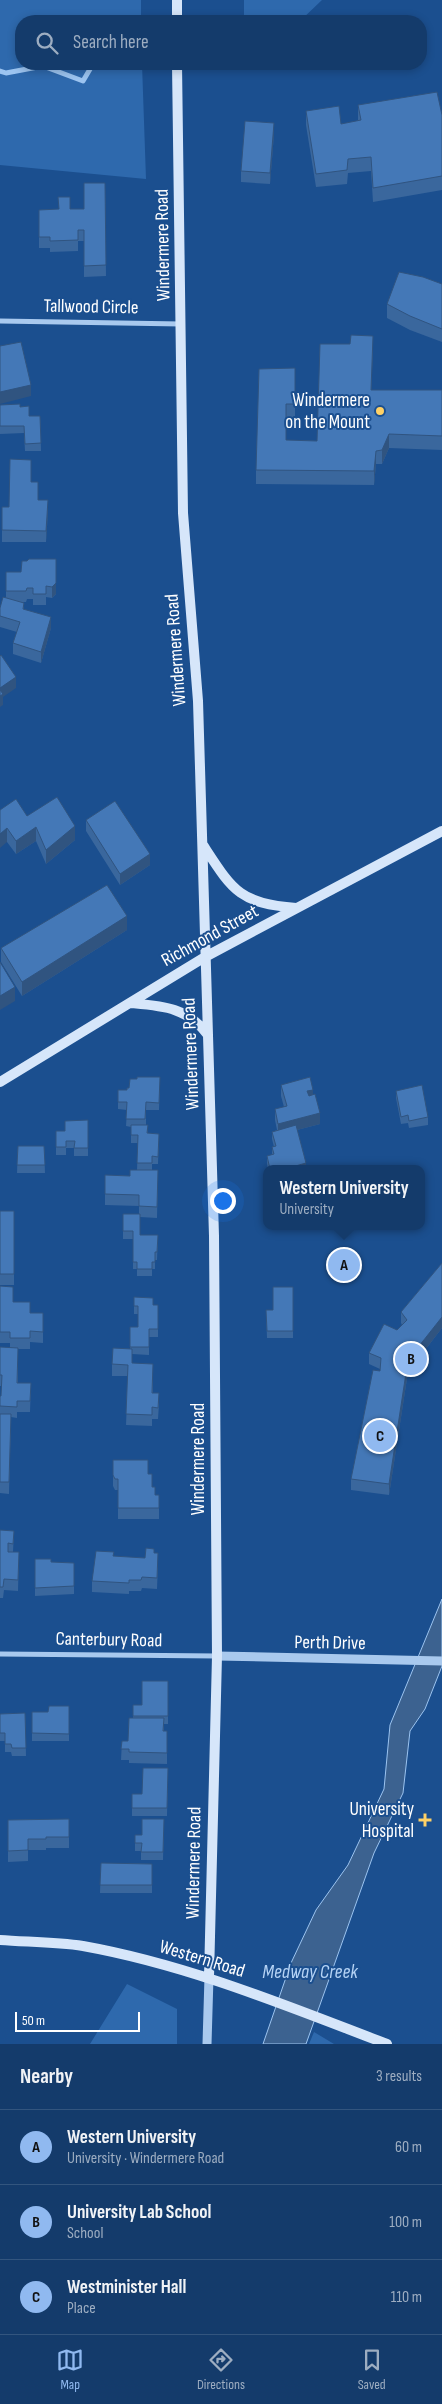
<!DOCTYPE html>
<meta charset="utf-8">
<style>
:root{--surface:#143b6b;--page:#214673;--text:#f1f3f6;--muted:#9dadc1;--line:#33557e;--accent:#90b9f0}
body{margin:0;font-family:"Sofia Sans Condensed",sans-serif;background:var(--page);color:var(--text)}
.scale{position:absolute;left:15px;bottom:12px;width:125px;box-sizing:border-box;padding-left:5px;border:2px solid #fff;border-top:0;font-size:14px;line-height:18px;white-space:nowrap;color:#fff;-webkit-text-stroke:4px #1b4f8f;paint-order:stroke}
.you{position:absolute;left:222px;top:1200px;width:18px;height:18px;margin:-12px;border:4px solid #fff;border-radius:50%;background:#1a73e8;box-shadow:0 0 0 8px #1a73e833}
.badge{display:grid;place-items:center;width:32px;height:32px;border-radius:50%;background:var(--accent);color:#111;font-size:16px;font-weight:700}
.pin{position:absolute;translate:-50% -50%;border:2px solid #fff;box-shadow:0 1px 5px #0006}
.popup{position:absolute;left:263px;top:1165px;width:162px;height:65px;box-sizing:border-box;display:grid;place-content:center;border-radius:10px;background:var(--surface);filter:drop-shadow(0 1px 4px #0005);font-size:16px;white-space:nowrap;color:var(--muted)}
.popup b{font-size:19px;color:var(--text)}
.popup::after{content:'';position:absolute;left:50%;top:100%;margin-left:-10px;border:10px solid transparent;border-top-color:var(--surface)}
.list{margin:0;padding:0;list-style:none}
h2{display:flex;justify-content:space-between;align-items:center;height:65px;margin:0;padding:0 20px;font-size:21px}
h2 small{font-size:16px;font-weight:400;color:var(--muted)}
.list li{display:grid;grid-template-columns:32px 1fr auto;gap:15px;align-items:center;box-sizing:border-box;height:75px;padding:0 20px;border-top:1px solid var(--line)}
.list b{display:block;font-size:19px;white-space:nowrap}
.list p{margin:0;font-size:16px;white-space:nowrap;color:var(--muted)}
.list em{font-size:16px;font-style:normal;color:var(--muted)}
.icon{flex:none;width:28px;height:28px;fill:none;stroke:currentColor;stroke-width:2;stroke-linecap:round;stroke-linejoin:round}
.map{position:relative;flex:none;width:442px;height:2044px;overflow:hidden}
.search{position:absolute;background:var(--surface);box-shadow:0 2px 8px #0003;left:15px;right:15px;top:15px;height:55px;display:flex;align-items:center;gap:12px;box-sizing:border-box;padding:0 18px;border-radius:20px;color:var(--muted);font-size:19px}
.sheet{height:290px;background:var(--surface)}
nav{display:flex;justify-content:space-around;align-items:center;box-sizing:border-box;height:70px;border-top:1px solid var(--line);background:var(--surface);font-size:14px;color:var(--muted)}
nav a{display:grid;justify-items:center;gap:2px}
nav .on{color:var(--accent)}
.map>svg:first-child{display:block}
.green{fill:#2e69ad}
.water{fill:#3c6290;stroke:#9cc4f0}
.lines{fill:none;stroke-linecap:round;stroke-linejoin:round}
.stream{stroke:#9cc4f0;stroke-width:5}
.minor{stroke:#a9c9ee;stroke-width:5}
.tertiary{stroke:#a9c9ee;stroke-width:9}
.secondary{stroke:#d6e6fa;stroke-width:10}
.wall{fill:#3a679d}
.shaded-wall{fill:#305480}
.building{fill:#4478b7;stroke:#305480}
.poi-dot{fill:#ffd166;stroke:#1b4f8f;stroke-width:2}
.labels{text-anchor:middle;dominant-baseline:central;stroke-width:4;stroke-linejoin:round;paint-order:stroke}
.street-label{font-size:19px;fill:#fff;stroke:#1b4f8f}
.poi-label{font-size:19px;fill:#fff;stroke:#1b4f8f;text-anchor:end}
.water-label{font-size:20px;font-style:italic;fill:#b5d3f5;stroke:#1b4f8f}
</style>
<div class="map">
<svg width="442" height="2044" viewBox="0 0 442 2044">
<rect width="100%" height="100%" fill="#1b4f8f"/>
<path class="green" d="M0,0H141V21H21V64H142L146,179L0,165Z
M244,0H322L300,21H244Z
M127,1984L177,2009V2044H90Z
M314,2032L334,2044H309Z"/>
<path class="water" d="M442,1599V1666L425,1709L410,1731L403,1793L374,1853L306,2044H263L291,1963L316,1910L348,1865L384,1789L390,1725Z"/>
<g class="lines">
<path class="stream" d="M0,71L6,73L43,66L83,81L93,64"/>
<path class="minor" d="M0,321L181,324
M0,1654L217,1656"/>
<path class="tertiary" d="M217,1656L442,1661
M207,2044L209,1977"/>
<path class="secondary" d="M177,21V0
M177,64L183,513L198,701L214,1236L217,1656L209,1977
M203,845C233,891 239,903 296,908
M130,1003C163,1006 187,1007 208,1035
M0,1082L205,957L442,831
M0,1940C27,1942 56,1942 83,1946C189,1965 287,2006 387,2044"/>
</g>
<path class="wall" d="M358,105L442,115V190L373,202L371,171L348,173L347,184L316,187L306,125V111L341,124L358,121Z
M274,134L270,184L241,182V171Z
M105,183L106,276L84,277V241H78V251L50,252V248H39V210L84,209Z
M442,284V342L410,330L387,318V304Z
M350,344L373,350L371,390H442V450L389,448L382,464H376L374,485L256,484V470L295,368V418H286V440L317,441Z
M0,405L20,407L29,416H40L41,451H25L24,433L0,434Z
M31,482L38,500L48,511L46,542H2V507H9Z
M56,559V594L52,598L46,597V605H33V599H27L26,602H23L24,609L51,628L41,663L13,654V643L17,632L0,627V608L6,597V572H21Z
M0,810L27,816L75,840L46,864L36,841L16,854L7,842Z
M86,820L150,865L120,885L86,831Z
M127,930L22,996L1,962V948Z
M160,1077L159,1110H146V1125L148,1133L159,1134L158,1164H152V1170H158L157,1218L140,1217V1235H158L157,1260H155V1269H152V1276H137V1269H133V1239H123V1214H139V1206L105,1205V1175L130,1176L137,1170L138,1143H131V1127L126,1126L127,1110L118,1109V1090H127L137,1079Z
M281,1085L313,1095L320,1124L297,1130L306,1169H268L267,1164V1156L272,1155V1147H274L272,1139V1132L277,1130L275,1120V1109L284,1107L281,1096Z
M396,1091L428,1117V1125L409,1128L408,1123L401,1124L396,1098Z
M88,1120V1156H74V1148H66V1155H56V1131H65Z
M18,1146H44L45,1173H17Z
M0,1211H14V1285H0Z
M442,1263V1328L408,1372L389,1495L351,1490V1479L380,1371V1369L369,1364V1353L397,1330L402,1325L401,1323V1312Z
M0,1286L13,1302L30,1313L43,1324V1343L30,1342V1349H18V1383H31L30,1412H17V1418L11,1417L9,1494L0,1493V1396H1L2,1386H0V1347L10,1348V1343H0Z
M293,1287V1338H267L266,1310H273Z
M134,1297L153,1305H158V1337H149V1355L132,1354V1363L153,1375V1393L159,1404L158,1419H152V1426L126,1425L128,1376H112V1364L130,1349V1327H138V1314H134Z
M113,1460L148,1474L155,1495H159V1519H118V1490H115L113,1486Z
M0,1530L14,1531L13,1552H19L18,1591L4,1590L3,1598H0Z
M154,1553L158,1564L157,1589L142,1588L141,1591H129V1594L92,1592V1581L114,1557L145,1558Z
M51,1562L74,1563V1594L35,1596V1588Z
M168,1681V1724H164V1731H167V1764L129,1763V1760H121L122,1741H128L133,1718V1705H142Z
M69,1706V1741H32V1712H48Z
M25,1713L26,1756H12L11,1752H5V1741H0V1714Z
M168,1768L167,1816H132V1794H142Z
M69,1819V1848H46V1850H28V1861L8,1862V1820Z
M164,1819L163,1860H141V1851H135V1835H142Z
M101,1863L152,1864V1893H100Z"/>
<path class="shaded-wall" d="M274,123V134L270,184V173Z
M373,336V350L371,403V390Z
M31,385V396L0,404V392Z
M389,434V448L382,464V450Z
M376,451V464L374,485V471Z
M48,500V511L46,542V531Z
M56,583V594L52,598V587Z
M51,617V628L41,663V652Z
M16,677V688L3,697V705L0,707V688Z
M75,826V840L46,864V850Z
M36,827V841L16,854V841Z
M7,828V842L0,848V834Z
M150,854V865L120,885V874Z
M127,916V930L22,996V982Z
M15,987V1001L0,1010V996Z
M313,1090V1101L307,1102V1091Z
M320,1113V1124L278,1135V1124Z
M306,1163V1169H285Z
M442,1317V1328L408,1372L389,1495V1484L408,1360Z"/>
<path class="building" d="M437,92L442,115V176L373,188L371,157L348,159L347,170L316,174L306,111L339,106L341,124L361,120L358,105Z
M245,121L274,123L270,173L241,171Z
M84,183H105L106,265L84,266V230H78V240L50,241V237H39V210L59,209L58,197H70V209H84Z
M399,272L423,277L442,284V329L410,316L387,304Z
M351,335L373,336L371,390H442V436L389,434L382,450L376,451L374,471L256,470L259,369L295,368V404H286V440L317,441L320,344H350Z
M21,342L31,385L0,392V346Z
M20,404V407L29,406V416H40L41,443L25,444L24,426H0V405Z
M10,459L31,460V482H38V500H48L46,531L2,530V507H9Z
M29,559H56V583L52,587L46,586V594H33V588H27L26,591H6V572H21L22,561H27Z
M3,597L24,603L23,609L51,617L41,652L13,643L20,622L0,616V608Z
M1,655L16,677L0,688V656Z
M0,690L3,694L0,696Z
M57,797L75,826L46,850L36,827L16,841L7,828L0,834V810L16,799L27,816Z
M115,801L150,854L120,874L86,820Z
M107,885L127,916L22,982L1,948Z
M0,962L15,987L0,996Z
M137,1077H160L159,1103L146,1102L145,1119H126L127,1102H118V1090H127V1088H129L130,1079H137Z
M310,1077L313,1090L307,1091L309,1096L315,1094L320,1113L278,1124L275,1109L287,1106L281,1085Z
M422,1085L428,1117L409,1121L408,1115L401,1117L396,1091Z
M88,1120V1148H74L75,1141H66V1147H56V1131H65V1121Z
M131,1125H148L147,1133L159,1134L158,1157L152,1156V1163H137L138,1135H131Z
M296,1125L306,1163L285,1169H270L267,1156L274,1154L272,1147L276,1146L272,1132Z
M18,1146H44L45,1165H17Z
M130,1170H158L157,1207L139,1206V1195L105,1194V1175L130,1176Z
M0,1211H14V1274H0Z
M123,1214H140V1235H158L157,1252H155V1262H152V1269H137V1262H133V1231H123Z
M442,1263V1317L408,1360L389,1484L351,1479L373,1370L380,1371L381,1358L369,1353L384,1324L397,1330L407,1320L401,1312Z
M0,1286L13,1287V1302H30V1313H43V1332L30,1331V1338H10V1332H0Z
M273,1287H293V1331H267L266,1310H273Z
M134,1297L153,1298V1305H158V1329H149V1347H130V1327H138V1306H134Z
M0,1347L18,1348L17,1383H31L30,1401H17V1407L0,1406V1396H1L2,1375H0Z
M113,1348L132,1349V1363L153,1364L152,1393H159L158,1408L152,1407V1415L126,1414L128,1365L112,1364Z
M0,1414H11L9,1482H0Z
M113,1460H148V1474H152V1487H155V1495H159V1508H118V1479H115L113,1475Z
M0,1530L14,1531L13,1544L8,1543V1552H19L18,1580L4,1579L3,1587H0Z
M146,1548L154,1549V1553H158L157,1578L142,1577L141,1580H129V1583L92,1581L96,1551L114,1552L113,1556L145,1558Z
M35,1559H51V1562L74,1563V1586L35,1588Z
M142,1681H168V1716H133V1705H142Z
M49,1706H69V1734L32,1733V1712H48Z
M25,1713L26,1748H12L11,1744H5V1733H0V1714Z
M129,1718H164L163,1731H167V1753L129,1752V1749H121L122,1741H128Z
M143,1768H168L167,1808H132V1794H142Z
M69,1819V1837H46V1839H28V1850L8,1851V1820Z
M142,1819H164L163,1852H141L142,1843H135V1835H142Z
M101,1863L152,1864V1885H100Z"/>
<g class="poi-dot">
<circle cx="380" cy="411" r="5"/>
<path d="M422.5 1812.5h5v5h5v5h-5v5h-5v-5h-5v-5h5z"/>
</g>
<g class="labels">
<g class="street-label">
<text transform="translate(163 245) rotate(-91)">Windermere Road</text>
<text transform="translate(91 307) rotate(1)">Tallwood Circle</text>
<text transform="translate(176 650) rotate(-94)">Windermere Road</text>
<text transform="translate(210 936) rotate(-29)">Richmond Street</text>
<text transform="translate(191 1054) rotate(-92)">Windermere Road</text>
<text transform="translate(198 1459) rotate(-90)">Windermere Road</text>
<text transform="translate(109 1640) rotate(1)">Canterbury Road</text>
<text transform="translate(330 1643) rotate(1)">Perth Drive</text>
<text transform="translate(194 1863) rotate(-89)">Windermere Road</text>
<text transform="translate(202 1959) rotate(17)">Western Road</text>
</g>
<g class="poi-label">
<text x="370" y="400">Windermere<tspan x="370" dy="22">on the Mount</tspan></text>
<text x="414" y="1809">University<tspan x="414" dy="22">Hospital</tspan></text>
</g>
<g class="water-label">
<text x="310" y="1972">Medway Creek</text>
</g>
</g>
</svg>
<div class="scale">50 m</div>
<div class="you"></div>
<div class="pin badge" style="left:344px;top:1265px">A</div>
<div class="popup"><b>Western University</b>University</div>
<div class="pin badge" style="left:411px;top:1359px">B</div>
<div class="pin badge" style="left:380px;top:1436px">C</div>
<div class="search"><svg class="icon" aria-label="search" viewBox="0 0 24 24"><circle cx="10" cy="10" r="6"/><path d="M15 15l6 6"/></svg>Search here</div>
</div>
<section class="sheet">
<h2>Nearby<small>3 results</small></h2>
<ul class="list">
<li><span class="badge">A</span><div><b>Western University</b><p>University · Windermere Road</p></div><em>60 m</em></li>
<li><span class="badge">B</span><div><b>University Lab School</b><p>School</p></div><em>100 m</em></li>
<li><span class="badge">C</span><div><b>Westminister Hall</b><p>Place</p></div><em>110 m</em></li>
</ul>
</section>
<nav>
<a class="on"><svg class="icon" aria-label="map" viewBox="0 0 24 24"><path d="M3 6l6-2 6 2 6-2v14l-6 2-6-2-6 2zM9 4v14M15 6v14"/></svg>Map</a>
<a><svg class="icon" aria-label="directions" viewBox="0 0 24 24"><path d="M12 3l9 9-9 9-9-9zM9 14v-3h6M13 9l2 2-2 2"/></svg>Directions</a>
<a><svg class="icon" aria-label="saved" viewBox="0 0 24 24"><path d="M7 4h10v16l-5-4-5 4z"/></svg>Saved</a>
</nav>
